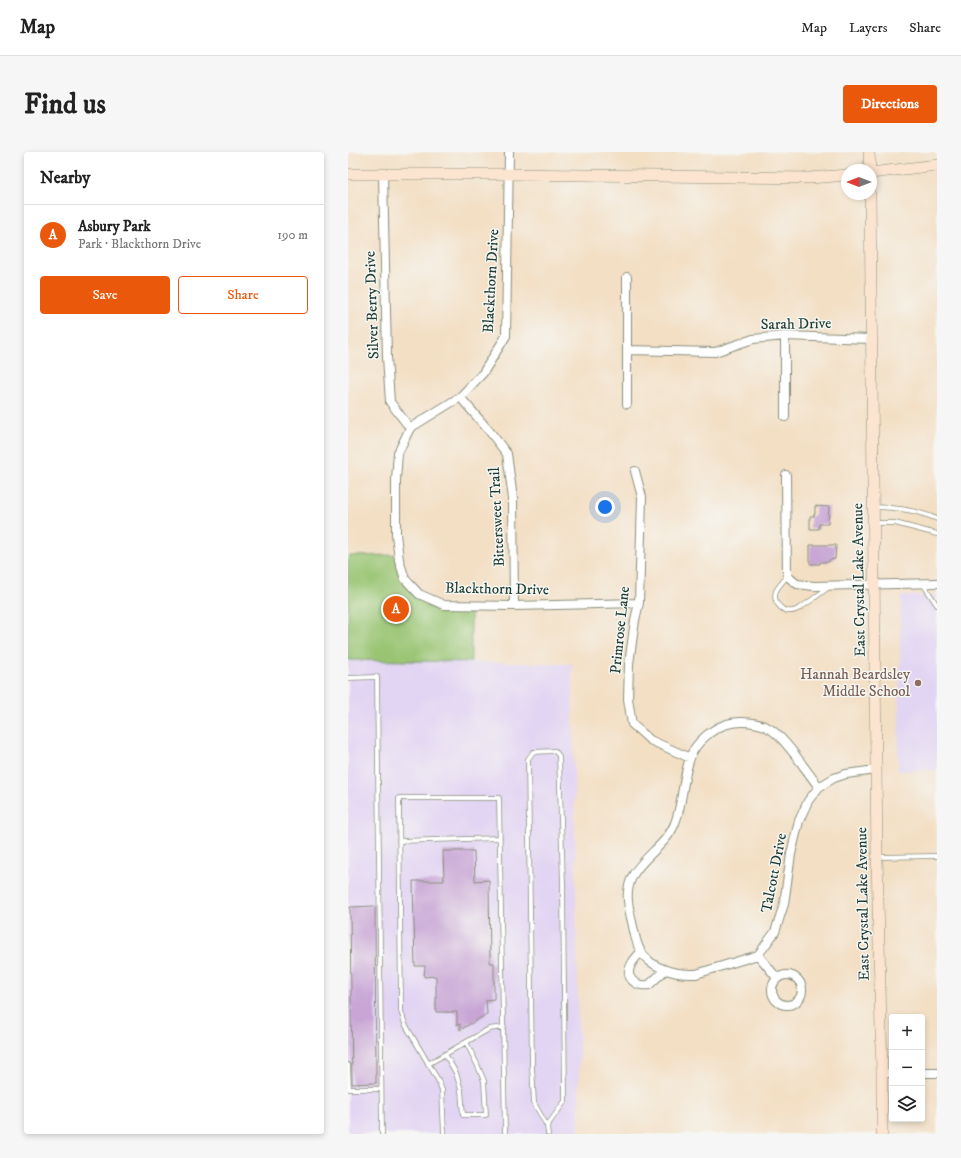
<!DOCTYPE html>
<meta charset="utf-8">
<style>
:root{--surface:#fff;--page:#f6f6f6;--text:#222;--muted:#767676;--line:#e0e0e0;--accent:#ea580c}
body{margin:0;font-family:"IM FELL DW Pica",serif;background:var(--page);color:var(--text)}
.controls{position:absolute;right:12px;bottom:12px;display:grid;overflow:hidden;border-radius:4px;box-shadow:0 2px 6px #0003}
.controls button{width:36px;height:36px;display:grid;place-items:center;padding:0;border:0;border-bottom:1px solid var(--line);background:var(--surface);color:var(--text);font:20px sans-serif}
.compass{position:absolute;left:493px;top:12px;width:36px;height:36px;border-radius:50%;background:var(--surface);box-shadow:0 2px 6px #0003;rotate:270deg}
.you{position:absolute;left:257px;top:355px;width:14px;height:14px;margin:-10px;border:3px solid #fff;border-radius:50%;background:#1a73e8;box-shadow:0 0 0 6px #1a73e833}
.badge{display:grid;place-items:center;width:26px;height:26px;border-radius:50%;background:var(--accent);color:#fff;font-size:13px;font-weight:700}
.pin{position:absolute;translate:-50% -50%;border:2px solid #fff;box-shadow:0 1px 4px #0006}
.list{margin:0;padding:0;list-style:none}
h2{display:flex;justify-content:space-between;align-items:center;height:52px;margin:0;padding:0 16px;font-size:17px}
h2 small{font-size:13px;font-weight:400;color:var(--muted)}
.list li{display:grid;grid-template-columns:26px 1fr auto;gap:12px;align-items:center;box-sizing:border-box;height:60px;padding:0 16px;border-top:1px solid var(--line)}
.list b{display:block;font-size:15px;white-space:nowrap}
.list p{margin:0;font-size:13px;white-space:nowrap;color:var(--muted)}
.list em{font-size:13px;font-style:normal;color:var(--muted)}
.actions{display:flex;gap:8px;padding:12px 16px}
.actions a{flex:1;padding:9px 0;border:1px solid var(--accent);border-radius:4px;text-align:center;font-size:14px;color:var(--accent)}
.actions .main{background:var(--accent);color:#fff}
.icon{flex:none;width:22px;height:22px;fill:none;stroke:currentColor;stroke-width:2;stroke-linecap:round;stroke-linejoin:round}
.map{position:relative;flex:none;width:589px;height:982px;overflow:hidden;border-radius:4px}
header{display:flex;align-items:center;gap:24px;box-sizing:border-box;height:56px;padding:0 20px;background:var(--surface);border-bottom:1px solid var(--line)}
header strong{font-size:19px}
nav{display:flex;gap:22px;margin-inline-start:auto;font-size:14px}
.intro{display:flex;align-items:center;justify-content:space-between;box-sizing:border-box;height:96px;padding:0 24px}
h1{margin:0;font-size:28px}
.button{padding:10px 18px;border-radius:4px;background:var(--accent);color:#fff;font-size:14px;font-weight:700}
main{display:flex;gap:24px;padding:0 24px}
aside{flex:1;background:var(--surface);border-radius:4px;box-shadow:0 2px 6px #0003}
.map>svg:first-child{display:block}
.built{fill:#e2d4f3}
.green{fill:#99c472;stroke:#5c8053}
.building{fill:#c8a5d5}
.lines{fill:none;stroke-linecap:round;stroke-linejoin:round}
.lane-casing{stroke:#898e7c;stroke-width:5.5}
.street-casing{stroke:#898e7c;stroke-width:10}
.secondary-casing{stroke:#898e7c;stroke-width:12}
.lane{stroke:#fff;stroke-width:4}
.street{stroke:#fff;stroke-width:8}
.secondary{stroke:#fce5d0;stroke-width:11}
.education-dot{fill:#8d6e63;stroke:#f6f6f2;stroke-width:1.5}
.labels{text-anchor:middle;dominant-baseline:central;stroke-width:3;stroke-linejoin:round;paint-order:stroke}
.street-label{font-size:15px;fill:#1f3d34;stroke:#f6f6f2}
.education-label{font-size:15px;fill:#785e54;stroke:#f6f6f2;text-anchor:end}
</style>
<header>
<strong>Map</strong>
<nav><a>Map</a><a>Layers</a><a>Share</a></nav>
</header>
<div class="intro"><h1>Find us</h1><a class="button">Directions</a></div>
<main>
<aside>
<h2>Nearby<small></small></h2>
<ul class="list">
<li><span class="badge">A</span><div><b>Asbury Park</b><p>Park · Blackthorn Drive</p></div><em>190 m</em></li>
</ul>
<div class="actions"><a class="main">Save</a><a>Share</a></div>
</aside>
<div class="map">
<svg width="589" height="982" viewBox="0 0 589 982">
<rect width="100%" height="100%" fill="#f6f6f2"/>
<filter id="ink" filterUnits="userSpaceOnUse"><feTurbulence type="fractalNoise" baseFrequency=".025" numOctaves="2"/><feDisplacementMap in="SourceGraphic" scale="8" xChannelSelector="R" yChannelSelector="G"/><feConvolveMatrix kernelMatrix="1 2 1 2 8 2 1 2 1" color-interpolation-filters="sRGB"/></filter>
<filter id="wash" filterUnits="userSpaceOnUse"><feTurbulence type="fractalNoise" baseFrequency=".012" numOctaves="4" result="noise"/><feDisplacementMap in="SourceGraphic" scale="16" xChannelSelector="R" yChannelSelector="G"/><feGaussianBlur stdDeviation="0.9" result="paint"/><feColorMatrix in="noise" values="0 0 0 0 0 0 0 0 0 0 0 0 0 0 0 0 0 1.4 0 .05"/><feComposite in="paint" operator="in"/></filter>
<g filter="url(#wash)">
<rect width="100%" height="100%" fill="#f3dfc4"/>
<path class="built" d="M589,443V618L550,619L553,444Z
M0,508L224,512L231,901V982H0Z"/>
<path class="green" d="M46,403L69,444L89,455L103,460H123V510L0,508V404Z"/>
<g id="blocks">
<path class="building" d="M467,354L481,355L480,372H471V377H462V364H466V362H467Z
M462,393H488L487,407L481,408V410H472V412H462Z
M95,699H126L127,729L141,728L142,811H146V847L138,848L139,862L112,878V872L109,873V860H88V824L76,825L77,814H67L65,729H96Z
M27,754L28,931L4,932L2,755Z"/>
</g>
</g>
<g filter="url(#ink)">
<use href="#blocks" fill-opacity="0" stroke="#898e7c" stroke-width="1"/>
<g class="lines">
<defs>
<path id="lane" d="M525,355C548,355 568,358 589,367
M526,371H547L589,382
M439,424C436,429 430,434 428,439C424,451 436,463 448,458C460,452 471,442 481,435
M575,432L589,453
M0,526L29,525L34,982
M51,689L152,686
M530,705L589,704
M97,902L108,921L113,938L115,963H138L136,929L129,912L118,890
M80,912L141,877L156,875
M0,913L1,937H33
M199,974L217,949L215,731L211,604L207,599L185,600L180,607L184,914L186,951L199,974L200,982
M96,982L94,938L90,928L57,872L53,859L51,646H151L157,982"/>
<path id="street" d="M161,0L158,184L135,221L112,245L62,276L50,301L48,328V382L51,408L57,427L71,442L96,453L166,454L291,451
M35,22L39,205L42,250L62,276
M279,125V252
M437,184V265
M280,198L367,200L405,187L437,184L523,187
M112,245L143,281L159,302L165,347L166,454
M287,319L294,345L291,451L287,468L281,512L280,547L284,572L302,588L342,606
M438,323L439,424L449,432L466,434L589,431
M471,635C458,619 441,591 425,579C412,569 390,568 376,573C363,578 350,589 344,601C334,623 336,648 327,671C319,693 294,705 284,725C277,740 280,752 283,766C286,777 287,789 292,798C302,817 329,823 348,822L410,803L427,780L436,752L443,702L451,669L460,649L471,635L486,626L498,622L528,618
M293,800C289,804 285,808 283,813C276,826 288,835 301,833L317,818
M410,803L429,826
M424 838a15 15 0 1 1 30 0a15 15 0 1 1-30 0Z
M534,921H544
M574,921H589"/>
<path id="secondary" d="M521,0L522,18
M523,21L589,13
M0,22H161L462,26L499,23
M522,42L529,705L534,921V982"/>
</defs>
<use href="#lane" class="lane-casing"/>
<use href="#street" class="street-casing"/>
<use href="#secondary" class="secondary-casing"/>
<use href="#lane" class="lane"/>
<use href="#street" class="street"/>
<use href="#secondary" class="secondary"/>
</g>
</g>
<circle class="education-dot" cx="570" cy="531" r="4"/>
<g class="labels">
<g class="street-label">
<text transform="translate(143 129) rotate(-87)">Blackthorn Drive</text>
<text transform="translate(24 153) rotate(-92)">Silver Berry Drive</text>
<text transform="translate(448 172) rotate(-1)">Sarah Drive</text>
<text transform="translate(149 365) rotate(-93)">Bittersweet Trail</text>
<text transform="translate(511 428) rotate(-91)">East Crystal Lake Avenue</text>
<text transform="translate(149 437) rotate(1)">Blackthorn Drive</text>
<text transform="translate(272 478) rotate(-84)">Primrose Lane</text>
<text transform="translate(426 721) rotate(-79)">Talcott Drive</text>
<text transform="translate(515 752) rotate(-91)">East Crystal Lake Avenue</text>
</g>
<g class="education-label">
<text x="562" y="522">Hannah Beardsley<tspan x="562" dy="17">Middle School</tspan></text>
</g>
</g>
</svg>
<div class="controls">
<button>+</button>
<button>−</button>
<button><svg class="icon" aria-label="layers" viewBox="0 0 24 24"><path d="M12 4l9 5-9 5-9-5zM3 14l9 5 9-5"/></svg></button>
</div>
<svg class="compass" viewBox="-18 -18 36 36"><path d="M0-13l5 13h-10z" fill="#e53935"/><path d="M0 13l5-13h-10z" fill="#767676"/></svg>
<div class="you"></div>
<div class="pin badge" style="left:48px;top:457px">A</div>
</div>
</main>
